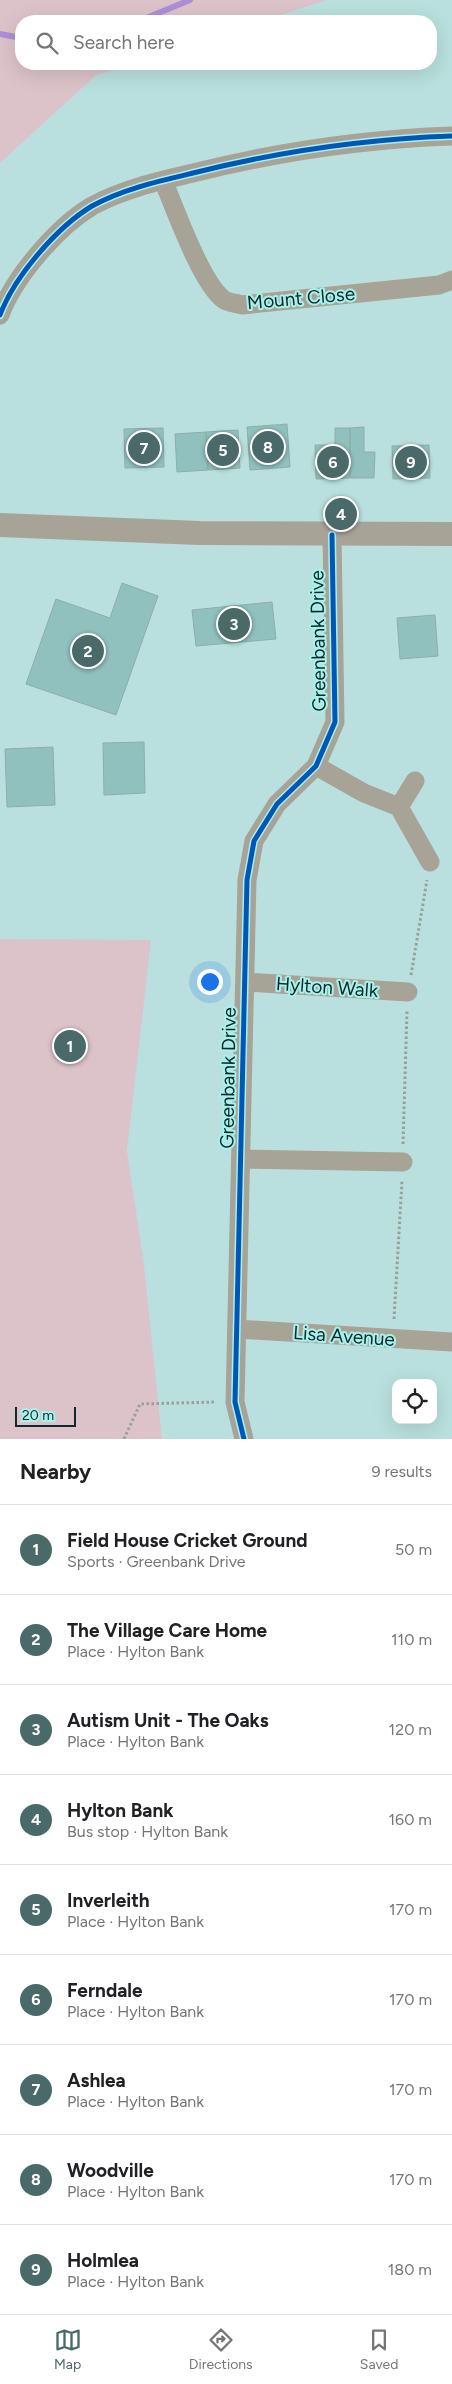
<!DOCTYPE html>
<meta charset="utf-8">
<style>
:root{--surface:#fff;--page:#f2f2f2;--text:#202124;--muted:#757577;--line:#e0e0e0;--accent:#496a69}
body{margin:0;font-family:Figtree,sans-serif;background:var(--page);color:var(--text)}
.controls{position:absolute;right:15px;bottom:15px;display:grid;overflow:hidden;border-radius:10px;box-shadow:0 5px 20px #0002}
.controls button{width:45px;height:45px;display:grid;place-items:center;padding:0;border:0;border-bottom:1px solid var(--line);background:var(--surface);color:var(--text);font:25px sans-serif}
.scale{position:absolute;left:15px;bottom:12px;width:61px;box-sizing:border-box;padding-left:5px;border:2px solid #0c2b2a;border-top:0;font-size:14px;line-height:18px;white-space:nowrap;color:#0c2b2a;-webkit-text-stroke:4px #a8f1ec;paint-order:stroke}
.you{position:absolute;left:209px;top:981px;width:18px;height:18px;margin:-12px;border:4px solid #fff;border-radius:50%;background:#1a73e8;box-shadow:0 0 0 8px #1a73e833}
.badge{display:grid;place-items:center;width:32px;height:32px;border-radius:50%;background:var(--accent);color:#fff;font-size:16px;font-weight:700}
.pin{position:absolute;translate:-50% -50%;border:2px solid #fff;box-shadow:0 1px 5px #0006}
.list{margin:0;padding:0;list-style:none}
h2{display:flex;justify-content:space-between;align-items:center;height:65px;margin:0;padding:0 20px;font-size:21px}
h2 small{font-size:16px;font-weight:400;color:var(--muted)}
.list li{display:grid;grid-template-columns:32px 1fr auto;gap:15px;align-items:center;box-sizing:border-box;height:90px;padding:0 20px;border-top:1px solid var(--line)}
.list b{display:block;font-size:19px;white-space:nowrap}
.list p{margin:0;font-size:16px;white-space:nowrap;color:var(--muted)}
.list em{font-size:16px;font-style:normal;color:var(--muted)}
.icon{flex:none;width:28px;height:28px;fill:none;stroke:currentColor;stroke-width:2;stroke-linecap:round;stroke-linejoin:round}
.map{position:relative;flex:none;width:452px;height:1439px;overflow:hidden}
.search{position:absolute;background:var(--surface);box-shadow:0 5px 20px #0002;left:15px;right:15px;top:15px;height:55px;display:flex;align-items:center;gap:12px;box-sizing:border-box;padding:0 18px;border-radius:20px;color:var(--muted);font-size:19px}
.sheet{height:875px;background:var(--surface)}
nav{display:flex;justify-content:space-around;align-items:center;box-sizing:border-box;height:70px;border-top:1px solid var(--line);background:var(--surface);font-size:14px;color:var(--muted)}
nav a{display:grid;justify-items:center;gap:2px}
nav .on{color:var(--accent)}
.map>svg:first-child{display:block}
.green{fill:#dcc3c9}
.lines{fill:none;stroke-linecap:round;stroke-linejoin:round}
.stream{stroke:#ae8fd7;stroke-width:6}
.building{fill:#91c1bf;stroke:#8eadac}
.path{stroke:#9aa098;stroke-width:3;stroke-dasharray:2.5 2.5;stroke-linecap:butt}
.minor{stroke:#a8a397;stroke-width:19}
.tertiary{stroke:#a8a397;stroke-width:24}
.cycleway-casing{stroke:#a8f1ec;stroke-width:8}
.cycleway{stroke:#0057b8;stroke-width:5}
.labels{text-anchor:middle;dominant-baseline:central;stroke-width:4;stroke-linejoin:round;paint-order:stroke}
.street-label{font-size:19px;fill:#0c2b2a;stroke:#a8f1ec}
</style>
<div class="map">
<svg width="452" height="1439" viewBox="0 0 452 1439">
<rect width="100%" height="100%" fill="#b9e0de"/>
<path class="green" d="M0,0H327L262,21H21V64H132L95,76L0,163Z
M0,939L151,940L127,1151L144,1265L162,1439H0Z"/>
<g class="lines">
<path class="stream" d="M139,21L190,0
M0,34L21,38"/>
</g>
<path class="building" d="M287,424L290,467L250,470L247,427Z
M364,427V452H375L374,478H350V428Z
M163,428L164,467L125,468L124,429Z
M335,428H350V478L316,479L315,445H335Z
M238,430L240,468L208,470L206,432Z
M206,432L208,470L177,472L175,434Z
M429,445L430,478L393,479L392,446Z
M122,583L158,596L116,715L26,684L56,599L110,618Z
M272,602L276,639L196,646L192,610Z
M435,615L438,656L400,659L397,618Z
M144,742L145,793L104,795L103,743Z
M53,747L55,805L7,807L5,749Z"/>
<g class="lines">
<path class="path" d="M411,975L427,880
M403,1144L407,1011
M394,1319L402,1181
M124,1439L140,1404L216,1402"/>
<path class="minor" d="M163,180C175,209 201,282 223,299C228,303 236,303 242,305L439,285L452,280
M0,315C14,277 57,227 92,206C123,189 159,181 193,173C277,152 365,139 452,136
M316,766L364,793L399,807L430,862
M399,807L415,781
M245,982L408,992
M241,1159L403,1162
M237,1329L452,1342
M244,1439L235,1402L247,880L254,841L277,804L316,766L335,722L332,535"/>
<path class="tertiary" d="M0,525L199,533L452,534"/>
<defs>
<path id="cycleway" d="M0,315C14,277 57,227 92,206C123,189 159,181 193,173C277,152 365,139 452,136
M244,1439L235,1402L247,880L254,841L277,804L316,766L335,722L332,535"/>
</defs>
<use href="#cycleway" class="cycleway-casing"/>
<use href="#cycleway" class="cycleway"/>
</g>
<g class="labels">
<g class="street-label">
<text transform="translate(301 298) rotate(-5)">Mount Close</text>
<text transform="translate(318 641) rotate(-91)">Greenbank Drive</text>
<text transform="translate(327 987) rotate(4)">Hylton Walk</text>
<text transform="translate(228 1078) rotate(-89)">Greenbank Drive</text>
<text transform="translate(344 1336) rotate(4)">Lisa Avenue</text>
</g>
</g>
</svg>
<div class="controls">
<button><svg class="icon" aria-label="locate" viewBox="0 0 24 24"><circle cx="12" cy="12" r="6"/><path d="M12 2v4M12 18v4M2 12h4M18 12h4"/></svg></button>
</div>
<div class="scale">20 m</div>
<div class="you"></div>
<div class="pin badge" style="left:70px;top:1046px">1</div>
<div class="pin badge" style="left:88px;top:651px">2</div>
<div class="pin badge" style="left:234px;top:624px">3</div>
<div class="pin badge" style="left:341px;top:514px">4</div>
<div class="pin badge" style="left:223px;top:450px">5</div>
<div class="pin badge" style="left:333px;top:462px">6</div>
<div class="pin badge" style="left:144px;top:448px">7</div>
<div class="pin badge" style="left:268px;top:447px">8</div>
<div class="pin badge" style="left:411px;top:462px">9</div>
<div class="search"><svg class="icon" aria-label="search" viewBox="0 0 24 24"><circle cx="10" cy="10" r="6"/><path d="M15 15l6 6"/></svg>Search here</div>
</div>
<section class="sheet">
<h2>Nearby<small>9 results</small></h2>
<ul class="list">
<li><span class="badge">1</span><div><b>Field House Cricket Ground</b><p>Sports · Greenbank Drive</p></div><em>50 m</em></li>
<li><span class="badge">2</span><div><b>The Village Care Home</b><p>Place · Hylton Bank</p></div><em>110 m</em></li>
<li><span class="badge">3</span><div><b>Autism Unit - The Oaks</b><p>Place · Hylton Bank</p></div><em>120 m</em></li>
<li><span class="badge">4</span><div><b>Hylton Bank</b><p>Bus stop · Hylton Bank</p></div><em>160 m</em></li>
<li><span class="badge">5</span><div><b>Inverleith</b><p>Place · Hylton Bank</p></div><em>170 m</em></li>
<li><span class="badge">6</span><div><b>Ferndale</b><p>Place · Hylton Bank</p></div><em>170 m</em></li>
<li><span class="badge">7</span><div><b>Ashlea</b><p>Place · Hylton Bank</p></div><em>170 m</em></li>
<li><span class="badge">8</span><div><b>Woodville</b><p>Place · Hylton Bank</p></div><em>170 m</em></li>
<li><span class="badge">9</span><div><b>Holmlea</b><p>Place · Hylton Bank</p></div><em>180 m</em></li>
</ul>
</section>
<nav>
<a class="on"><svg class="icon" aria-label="map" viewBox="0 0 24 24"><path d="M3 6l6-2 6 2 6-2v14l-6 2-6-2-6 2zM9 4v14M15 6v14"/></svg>Map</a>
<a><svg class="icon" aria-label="directions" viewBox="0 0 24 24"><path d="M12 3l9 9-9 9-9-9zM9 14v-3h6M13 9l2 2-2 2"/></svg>Directions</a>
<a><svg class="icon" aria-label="saved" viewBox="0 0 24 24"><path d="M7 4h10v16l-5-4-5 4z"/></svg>Saved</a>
</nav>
